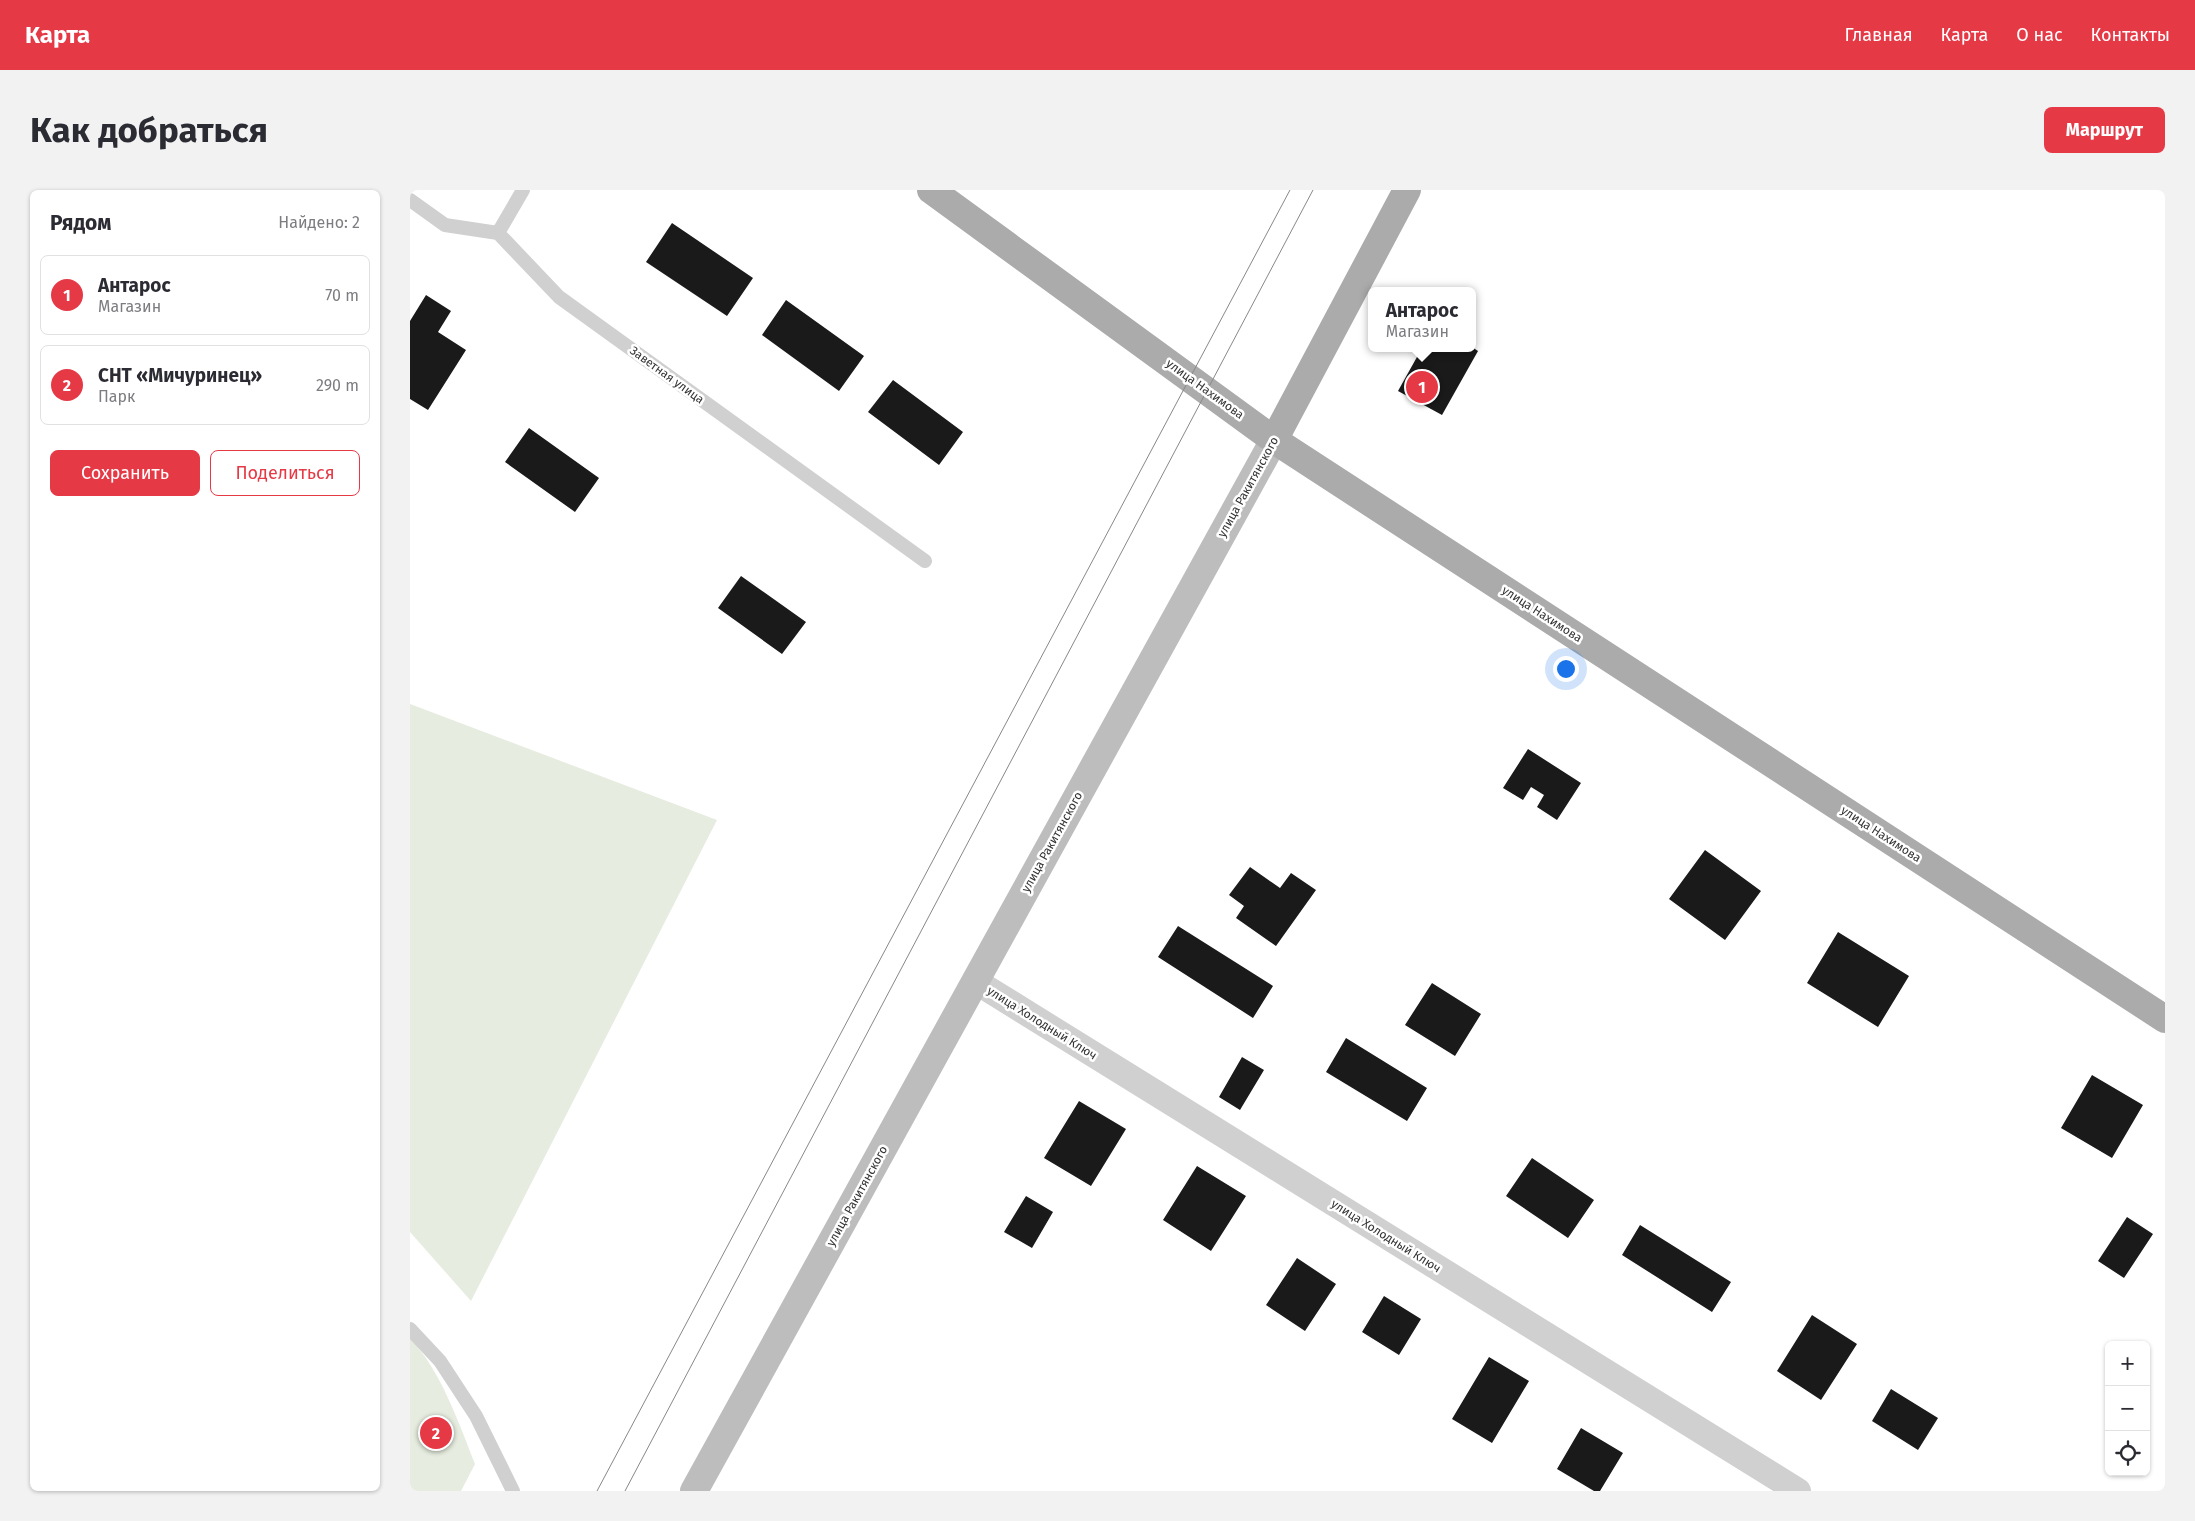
<!DOCTYPE html>
<html lang="ru">
<meta charset="utf-8">
<style>
:root{--surface:#fff;--page:#f2f2f3;--text:#2b2b33;--muted:#7c7c81;--line:#e1e1e2;--accent:#e63946}
body{margin:0;font-family:"Fira Sans",sans-serif;background:var(--page);color:var(--text)}
.controls{position:absolute;right:15px;bottom:15px;display:grid;overflow:hidden;border-radius:8px;box-shadow:0 1px 4px #0004}
.controls button{width:45px;height:45px;display:grid;place-items:center;padding:0;border:0;border-bottom:1px solid var(--line);background:var(--surface);color:var(--text);font:25px sans-serif}
.you{position:absolute;left:1155px;top:478px;width:18px;height:18px;margin:-12px;border:4px solid #fff;border-radius:50%;background:#1a73e8;box-shadow:0 0 0 8px #1a73e833}
.badge{display:grid;place-items:center;width:32px;height:32px;border-radius:50%;background:var(--accent);color:#fff;font-size:16px;font-weight:700}
.pin{position:absolute;translate:-50% -50%;border:2px solid #fff;box-shadow:0 1px 5px #0006}
.popup{position:absolute;left:958px;top:97px;width:108px;height:65px;box-sizing:border-box;display:grid;place-content:center;border-radius:8px;background:var(--surface);filter:drop-shadow(0 1px 4px #0005);font-size:16px;white-space:nowrap;color:var(--muted)}
.popup b{font-size:19px;color:var(--text)}
.popup::after{content:'';position:absolute;left:50%;top:100%;margin-left:-10px;border:10px solid transparent;border-top-color:var(--surface)}
.list{margin:0;padding:0;list-style:none}
h2{display:flex;justify-content:space-between;align-items:center;height:65px;margin:0;padding:0 20px;font-size:21px}
h2 small{font-size:16px;font-weight:400;color:var(--muted)}
.list li{display:grid;grid-template-columns:32px 1fr auto;gap:15px;align-items:center;box-sizing:border-box;height:80px;margin:0 10px 10px;padding:0 10px;border:1px solid var(--line);border-radius:8px}
.list b{display:block;font-size:19px;white-space:nowrap}
.list p{margin:0;font-size:16px;white-space:nowrap;color:var(--muted)}
.list em{font-size:16px;font-style:normal;color:var(--muted)}
.actions{display:flex;gap:10px;padding:15px 20px}
.actions a{flex:1;padding:11px 0;border:1px solid var(--accent);border-radius:8px;text-align:center;font-size:18px;color:var(--accent)}
.actions .main{background:var(--accent);color:#fff}
.icon{flex:none;width:28px;height:28px;fill:none;stroke:currentColor;stroke-width:2;stroke-linecap:round;stroke-linejoin:round}
.map{position:relative;flex:none;width:1755px;height:1301px;overflow:hidden;border-radius:8px}
header{display:flex;align-items:center;gap:30px;box-sizing:border-box;height:70px;padding:0 25px;background:var(--accent);color:#fff}
header strong{font-size:24px}
nav{display:flex;gap:28px;margin-inline-start:auto;font-size:18px}
.intro{display:flex;align-items:center;justify-content:space-between;box-sizing:border-box;height:120px;padding:0 30px}
h1{margin:0;font-size:35px}
.button{padding:12px 22px;border-radius:8px;background:var(--accent);color:#fff;font-size:18px;font-weight:700}
main{display:flex;gap:30px;padding:0 30px}
aside{flex:1;background:var(--surface);border-radius:8px;box-shadow:0 1px 4px #0004}
.map>svg:first-child{display:block}
.green{fill:#e6ecdf}
.building{fill:#1a1a1a}
.lines{fill:none;stroke-linecap:round;stroke-linejoin:round}
.lane{stroke:#d0d0d0;stroke-width:14}
.street{stroke:#d0d0d0;stroke-width:26}
.secondary{stroke:#bdbdbd;stroke-width:28}
.primary{stroke:#ababab;stroke-width:28}
.tram{stroke:#888;stroke-width:1}
.labels{text-anchor:middle;dominant-baseline:central;stroke-width:5;stroke-linejoin:round;paint-order:stroke}
.street-label{font-size:12px;fill:#333;stroke:#fff}
</style>
<header>
<strong>Карта</strong>
<nav><a>Главная</a><a>Карта</a><a>О нас</a><a>Контакты</a></nav>
</header>
<div class="intro"><h1>Как добраться</h1><a class="button">Маршрут</a></div>
<main>
<aside>
<h2>Рядом<small>Найдено: 2</small></h2>
<ul class="list">
<li><span class="badge">1</span><div><b>Антарос</b><p>Магазин</p></div><em>70 m</em></li>
<li><span class="badge">2</span><div><b>СНТ «Мичуринец»</b><p>Парк</p></div><em>290 m</em></li>
</ul>
<div class="actions"><a class="main">Сохранить</a><a>Поделиться</a></div>
</aside>
<div class="map">
<svg width="1755" height="1301" viewBox="0 0 1755 1301">
<rect width="100%" height="100%" fill="#fff"/>
<path class="green" d="M0,514L307,630L61,1111L0,1042Z
M0,1149C30,1178 50,1236 65,1274L51,1301H0Z"/>
<path class="building" d="M262,33L343,88L317,126L236,72Z
M16,105L41,121L28,142L56,160L18,220L0,209V131Z
M376,110L454,166L429,201L352,145Z
M1062,157L1068,161L1032,225L988,201L1012,158Z
M483,190L553,242L529,275L458,222Z
M119,238L189,288L165,322L95,272Z
M331,386L396,432L372,464L308,418Z
M1118,559L1171,593L1147,630L1127,617L1134,605L1121,597L1113,610L1093,598Z
M1295,660L1351,701L1315,750L1259,709Z
M840,677L870,698L881,683L906,700L866,756L826,728L834,716L819,705Z
M768,736L863,796L843,828L748,767Z
M1428,742L1499,786L1468,837L1397,793Z
M1022,793L1071,824L1045,866L995,835Z
M936,848L1017,898L997,931L916,882Z
M832,867L854,880L830,920L809,907Z
M1682,885L1733,915L1702,968L1651,938Z
M669,911L716,939L681,996L634,968Z
M1122,968L1184,1010L1158,1048L1096,1006Z
M787,976L836,1006L801,1061L753,1030Z
M616,1006L643,1022L622,1058L594,1042Z
M1717,1027L1743,1044L1714,1088L1688,1071Z
M1230,1035L1321,1092L1302,1122L1212,1065Z
M887,1068L926,1094L895,1141L856,1115Z
M974,1106L1011,1129L989,1165L952,1142Z
M1402,1125L1447,1154L1411,1210L1367,1181Z
M1079,1167L1119,1191L1082,1253L1042,1229Z
M1481,1199L1528,1228L1508,1260L1462,1231Z
M1171,1238L1213,1263L1190,1301H1184L1147,1279Z"/>
<g class="lines">
<path class="lane" d="M0,10L35,35L88,43L149,107L515,371
M88,43L113,0
M0,1139L30,1171L66,1226L103,1301"/>
<path class="street" d="M565,791L1388,1301"/>
<path class="secondary" d="M284,1301L864,250"/>
<path class="primary" d="M521,0L864,250L1755,829
M864,250L997,0"/>
<path class="tram" d="M187,1301L880,0
M215,1301L903,0"/>
</g>
<g class="labels">
<g class="street-label">
<text transform="translate(257 185) rotate(36)">Заветная улица</text>
<text transform="translate(795 199) rotate(36)">улица Нахимова</text>
<text transform="translate(838 297) rotate(-61)">улица Ракитянского</text>
<text transform="translate(1132 424) rotate(33)">улица Нахимова</text>
<text transform="translate(1471 644) rotate(33)">улица Нахимова</text>
<text transform="translate(642 652) rotate(-61)">улица Ракитянского</text>
<text transform="translate(632 833) rotate(32)">улица Холодный Ключ</text>
<text transform="translate(447 1006) rotate(-61)">улица Ракитянского</text>
<text transform="translate(976 1046) rotate(32)">улица Холодный Ключ</text>
</g>
</g>
</svg>
<div class="controls">
<button>+</button>
<button>−</button>
<button><svg class="icon" aria-label="locate" viewBox="0 0 24 24"><circle cx="12" cy="12" r="6"/><path d="M12 2v4M12 18v4M2 12h4M18 12h4"/></svg></button>
</div>
<div class="you"></div>
<div class="pin badge" style="left:1012px;top:197px">1</div>
<div class="popup"><b>Антарос</b>Магазин</div>
<div class="pin badge" style="left:26px;top:1243px">2</div>
</div>
</main>
